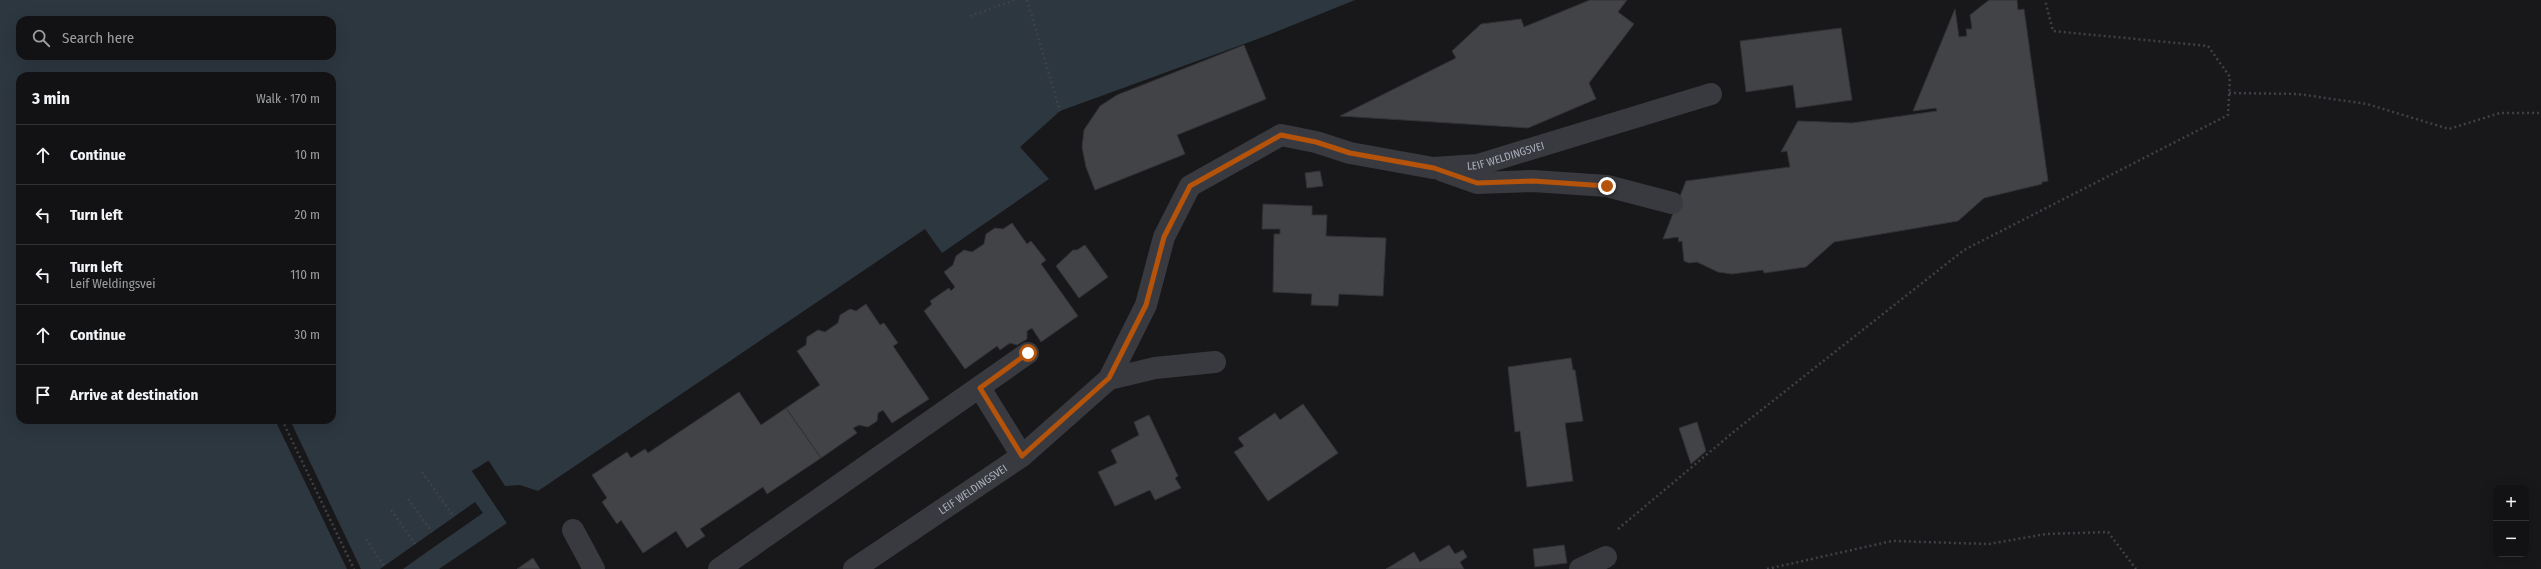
<!DOCTYPE html>
<meta charset="utf-8">
<style>
:root{--surface:#121214;--page:#1b1b1d;--text:#f1f3f6;--muted:#9c9ea0;--line:#313234}
body{margin:0;font-family:"Fira Sans Condensed",sans-serif;background:var(--page);color:var(--text)}
.controls{position:absolute;right:12px;bottom:12px;display:grid;overflow:hidden;border-radius:8px;box-shadow:0 4px 16px #0002}
.controls button{width:36px;height:36px;display:grid;place-items:center;padding:0;border:0;border-bottom:1px solid var(--line);background:var(--surface);color:var(--text);font:20px sans-serif}
.stop{position:absolute;width:12px;height:12px;margin:-9px;border:3px solid #b45309;border-radius:50%;background:#fff}
.stop.end{background:#b45309;border-color:#fff;box-shadow:0 1px 4px #0008}
.list{margin:0;padding:0;list-style:none}
h2{display:flex;justify-content:space-between;align-items:center;height:52px;margin:0;padding:0 16px;font-size:17px}
h2 small{font-size:13px;font-weight:400;color:var(--muted)}
.list li{display:grid;grid-template-columns:26px 1fr auto;gap:12px;align-items:center;box-sizing:border-box;height:60px;padding:0 16px;border-top:1px solid var(--line)}
.list b{display:block;font-size:15px;white-space:nowrap}
.list p{margin:0;font-size:13px;white-space:nowrap;color:var(--muted)}
.list em{font-size:13px;font-style:normal;color:var(--muted)}
.icon{flex:none;width:22px;height:22px;fill:none;stroke:currentColor;stroke-width:2;stroke-linecap:round;stroke-linejoin:round}
.map{position:relative;flex:none;width:2541px;height:569px;overflow:hidden}
.search{position:absolute;background:var(--surface);box-shadow:0 4px 16px #0002;left:16px;top:16px;width:320px;height:44px;display:flex;align-items:center;gap:10px;box-sizing:border-box;padding:0 14px;border-radius:12px;color:var(--muted);font-size:15px}
.panel{position:absolute;background:var(--surface);box-shadow:0 4px 16px #0002;left:16px;top:72px;width:320px;height:352px;border-radius:12px}
.map>svg:first-child{display:block}
.water{fill:#2d3740;fill-rule:evenodd}
.pier{fill:#18181a}
.building{fill:#424347;stroke:#323237}
.lines{fill:none;stroke-linecap:round;stroke-linejoin:round}
.path{stroke:#3f4147;stroke-width:2.5;stroke-dasharray:2 3;stroke-linecap:butt}
.minor{stroke:#393a40;stroke-width:22}
.route{stroke:#b45309;stroke-width:5}
.labels{text-anchor:middle;dominant-baseline:central;stroke-width:3.5;stroke-linejoin:round;paint-order:stroke}
.street-label{font-size:11px;fill:#a9afbb;stroke:#131315}
</style>
<div class="map">
<svg width="2541" height="569" viewBox="0 0 2541 569">
<rect width="100%" height="100%" fill="#18181a"/>
<path class="water" d="M0,0H1355L1263,37L1060,111L1020,147L1049,179L942,253L925,229L538,491L520,485L505,486L488,461L472,471L507,523L439,569H0ZM20,20H332V56H20ZM20,76H332V420H20Z"/>
<path class="pier" d="M275,420H290L361,569H347Z
M489,461L506,488L503,487L488,464L475,472L508,522L507,523L472,471Z
M475,502L483,513L434,547L403,569H380Z"/>
<path class="building" d="M1590,0H1627L1618,12L1634,24L1589,83L1596,99L1528,128L1340,116L1456,58L1452,51L1481,24L1521,19L1524,27Z
M1989,0H2017L2018,10L2024,9L2048,181L2042,182V184L1984,198L1958,221L1834,242L1806,267L1764,273L1763,270L1732,274L1718,272L1697,262L1689,263L1684,261L1682,241L1679,242L1678,237L1663,239L1686,181L1790,167L1787,151L1781,152L1798,121L1852,123L1937,111L1936,108L1913,111L1955,9L1959,37L1967,36L1966,29H1972L1970,15Z
M1841,28L1852,100L1796,108L1793,85L1746,92L1740,41Z
M1244,45L1266,99L1177,135L1185,154L1095,190L1086,167L1082,147L1084,130L1100,106L1117,95Z
M1320,171L1323,186L1307,188L1305,173Z
M1263,204L1312,206V215H1327L1326,236L1386,238L1383,296L1339,294L1338,306L1311,305L1312,294L1273,292L1274,234H1280V229H1262Z
M1012,223L1027,244L1031,241L1046,260L1041,264L1078,316L1041,342L1032,328L1027,331V339L1017,345L1010,343L1000,350L997,346L965,369L924,311L932,304L930,301L949,288L951,291L955,287L944,272L953,265L956,256L964,250L972,252L984,244L986,234L995,228L1003,229Z
M1085,245L1108,277L1079,298L1056,266L1073,250H1077Z
M866,304L880,325L884,323L898,343L893,346L929,399L892,423L883,410L878,413L877,421L868,427L859,425L853,428L857,433L821,458L786,408L820,385L797,351L806,345L807,337L818,330L825,332L838,323L840,315L850,309L856,311Z
M1571,358L1573,370H1575L1583,421L1565,423L1573,481L1527,487L1520,431L1515,432L1508,367Z
M739,392L761,425L786,408L821,458L767,494L763,487L700,529L705,536L687,548L676,531L643,553L621,520L617,524L602,502L607,498L592,475L627,452L631,458L645,449L648,453Z
M1303,404L1338,453L1268,501L1234,452L1244,446L1238,438L1275,413L1280,420Z
M1149,415L1178,476L1175,478L1181,488L1155,500L1150,490L1115,506L1098,472L1117,463L1111,450L1139,435L1134,422Z
M1697,422L1706,451L1691,464L1679,428Z
M1449,545L1455,554L1463,550L1467,557L1460,562L1464,569H1386L1414,552L1420,562Z
M1564,545L1567,563L1535,567L1533,549Z
M533,558L540,569H517Z"/>
<g class="lines">
<path class="path" d="M1027,0L1060,111
M970,16L1015,0
M2229,93L2298,94L2367,104L2449,129L2500,113H2541
M282,420L354,569
M422,472L454,517
M408,499L432,532
M391,510L415,544
M1618,529L1736,430L1964,250L2228,115L2230,77L2208,46L2053,31L2045,0
M366,539L384,566
M1767,569L1892,541L1989,544L2046,534L2108,532L2136,569"/>
<g class="minor">
<path d="M1443,171L1477,183L1533,181L1607,186L1672,203"/>
<path d="M1109,379L1155,368L1215,362"/>
<path d="M980,388L1022,456"/>
<path d="M573,530L594,569"/>
<path d="M719,569L1028,353"/>
<path id="s1" d="M854,569L1022,456L1109,379L1146,305L1164,237L1190,186L1281,135L1316,142L1350,153L1433,168L1478,165L1711,94"/>
<path d="M1580,569L1606,557"/>
</g>
</g>
<g class="lines">
<path class="route" d="M1028,353L980,388L1022,456L1109,378L1146,305L1164,237L1190,186L1281,135L1316,142L1350,153L1434,168L1477,183L1533,181L1607,186"/>
</g>
<g class="labels">
<g class="street-label">
<text stroke="none"><textPath href="#s1" startOffset="863">LEIF WELDINGSVEI</textPath></text>
<text stroke="none"><textPath href="#s1" startOffset="143">LEIF WELDINGSVEI</textPath></text>
</g>
</g>
</svg>
<div class="controls">
<button>+</button>
<button>−</button>
</div>
<div class="stop" style="left:1028px;top:353px"></div>
<div class="stop end" style="left:1607px;top:186px"></div>
<div class="search"><svg class="icon" aria-label="search" viewBox="0 0 24 24"><circle cx="10" cy="10" r="6"/><path d="M15 15l6 6"/></svg>Search here</div>
<section class="panel">
<h2>3 min<small>Walk · 170 m</small></h2>
<ul class="list">
<li><svg class="icon" aria-label="ahead" viewBox="0 0 24 24"><path d="M12 20V5M6 11l6-6 6 6"/></svg><div><b>Continue</b></div><em>10 m</em></li>
<li><svg class="icon" aria-label="left" viewBox="0 0 24 24"><path d="M17 20v-9H6M10 6l-5 5 5 5"/></svg><div><b>Turn left</b></div><em>20 m</em></li>
<li><svg class="icon" aria-label="left" viewBox="0 0 24 24"><path d="M17 20v-9H6M10 6l-5 5 5 5"/></svg><div><b>Turn left</b><p>Leif Weldingsvei</p></div><em>110 m</em></li>
<li><svg class="icon" aria-label="ahead" viewBox="0 0 24 24"><path d="M12 20V5M6 11l6-6 6 6"/></svg><div><b>Continue</b></div><em>30 m</em></li>
<li><svg class="icon" aria-label="arrive" viewBox="0 0 24 24"><path d="M6 21V4h12l-3 4 3 4H6"/></svg><div><b>Arrive at destination</b></div></li>
</ul>
</section>
</div>
